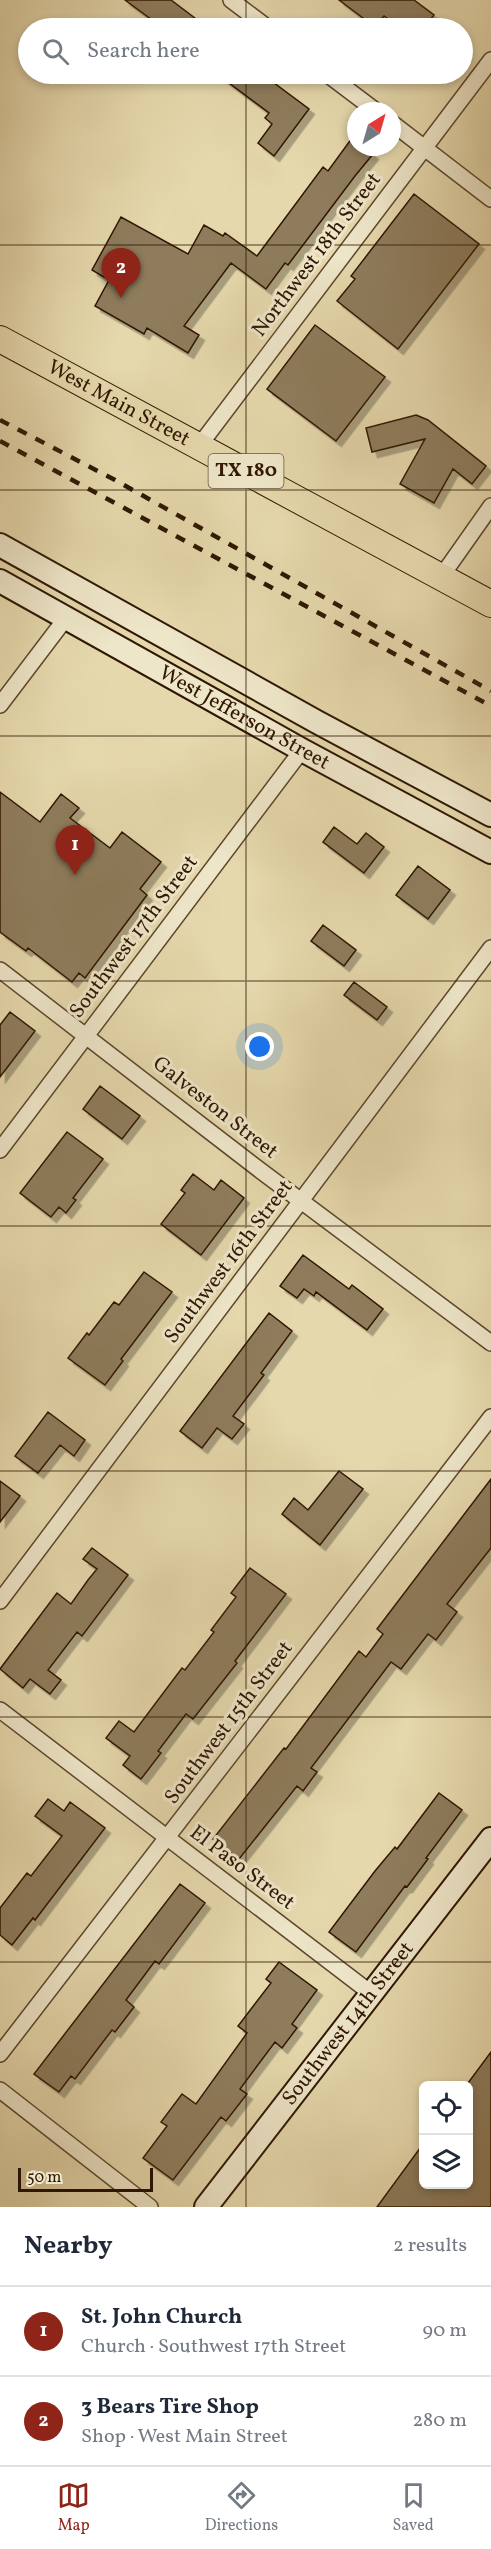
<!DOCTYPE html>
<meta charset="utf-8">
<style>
:root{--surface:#fff;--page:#f2f2f3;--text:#1f2937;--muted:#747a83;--line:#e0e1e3;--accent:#8f2418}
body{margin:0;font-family:Vollkorn,serif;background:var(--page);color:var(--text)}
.controls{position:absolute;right:18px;bottom:18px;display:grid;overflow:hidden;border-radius:9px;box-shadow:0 3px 9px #0003}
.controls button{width:54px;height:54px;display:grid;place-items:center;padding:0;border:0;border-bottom:2px solid var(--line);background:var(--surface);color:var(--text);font:30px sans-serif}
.compass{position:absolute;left:347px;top:102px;width:54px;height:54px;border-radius:50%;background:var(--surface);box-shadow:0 3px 9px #0003;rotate:37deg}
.scale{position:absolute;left:18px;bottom:15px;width:135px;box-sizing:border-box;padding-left:6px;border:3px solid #301703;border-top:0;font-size:16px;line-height:21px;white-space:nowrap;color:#301703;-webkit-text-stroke:4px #eee6c9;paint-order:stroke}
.you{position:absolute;left:260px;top:1047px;width:21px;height:21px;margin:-15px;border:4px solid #fff;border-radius:50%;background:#1a73e8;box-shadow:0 0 0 9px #1a73e833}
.badge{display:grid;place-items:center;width:39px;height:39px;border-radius:50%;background:var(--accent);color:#fff;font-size:20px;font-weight:700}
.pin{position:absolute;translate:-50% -50px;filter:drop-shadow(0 2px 3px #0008)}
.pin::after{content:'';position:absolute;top:32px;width:21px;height:18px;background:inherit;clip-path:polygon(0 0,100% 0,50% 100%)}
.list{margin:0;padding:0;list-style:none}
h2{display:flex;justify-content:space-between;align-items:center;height:78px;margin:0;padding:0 24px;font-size:26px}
h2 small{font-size:20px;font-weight:400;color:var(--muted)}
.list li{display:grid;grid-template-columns:39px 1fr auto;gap:18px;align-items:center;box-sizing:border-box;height:90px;padding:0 24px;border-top:2px solid var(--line)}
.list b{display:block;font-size:22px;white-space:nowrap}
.list p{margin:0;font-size:20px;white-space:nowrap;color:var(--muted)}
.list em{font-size:20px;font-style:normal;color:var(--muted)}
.icon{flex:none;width:33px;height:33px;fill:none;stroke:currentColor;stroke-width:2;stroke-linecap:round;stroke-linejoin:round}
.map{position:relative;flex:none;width:491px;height:2207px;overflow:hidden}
.search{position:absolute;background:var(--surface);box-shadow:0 3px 9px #0003;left:18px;right:18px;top:18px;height:66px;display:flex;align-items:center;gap:15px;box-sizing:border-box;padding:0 21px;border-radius:33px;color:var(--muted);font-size:22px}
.sheet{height:258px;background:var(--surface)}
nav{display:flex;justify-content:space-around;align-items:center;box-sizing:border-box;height:84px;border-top:2px solid var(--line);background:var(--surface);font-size:16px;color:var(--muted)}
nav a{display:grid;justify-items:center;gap:3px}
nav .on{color:var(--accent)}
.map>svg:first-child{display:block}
.building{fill:#8e7b5b;stroke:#301703;stroke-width:1.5;filter:url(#shadow)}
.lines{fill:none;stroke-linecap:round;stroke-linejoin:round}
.street-casing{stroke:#5d472d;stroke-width:18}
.secondary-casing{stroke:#301703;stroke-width:26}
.primary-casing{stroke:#301703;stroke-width:28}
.street{stroke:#eee6c9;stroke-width:15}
.secondary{stroke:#eee6c9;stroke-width:22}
.primary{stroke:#e5d8ac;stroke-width:26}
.rail{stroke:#301703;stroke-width:4.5;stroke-dasharray:10 10;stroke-linecap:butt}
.grid{fill:none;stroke:#301703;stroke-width:1.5;stroke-opacity:0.55}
.labels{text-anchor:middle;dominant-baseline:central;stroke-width:6;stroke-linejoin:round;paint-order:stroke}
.shield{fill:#eee6c9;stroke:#69553e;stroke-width:1.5}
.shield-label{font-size:20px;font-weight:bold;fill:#301703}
.street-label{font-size:21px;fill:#301703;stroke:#eee6c9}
</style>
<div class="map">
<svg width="491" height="2207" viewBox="0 0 491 2207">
<defs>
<filter id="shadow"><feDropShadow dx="5.5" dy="5.5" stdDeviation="0" flood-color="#0004"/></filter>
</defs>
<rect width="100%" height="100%" fill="#e5d8ac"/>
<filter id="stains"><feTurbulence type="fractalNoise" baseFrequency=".00333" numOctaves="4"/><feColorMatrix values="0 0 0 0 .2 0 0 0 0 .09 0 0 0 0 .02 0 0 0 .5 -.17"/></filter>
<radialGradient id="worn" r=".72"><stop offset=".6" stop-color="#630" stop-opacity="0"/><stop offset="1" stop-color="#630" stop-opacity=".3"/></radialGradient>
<path class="building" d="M125,0H171L208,28H163Z
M339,0H414L434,15L424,28H400L384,16L375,27Z
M217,74H262L309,109L274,156L258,143L272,124L265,118L269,113Z
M352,138L356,141V147H364L373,154L355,176L288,265L285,263L266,289L231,263L184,326L199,335L188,353L147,328L144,334L95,306L109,280L92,270L121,217L188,254L204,225L223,236L225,233L257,256L323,167L328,171Z
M414,194L479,244L398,349L337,301L355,279L351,276Z
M315,325L385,377L336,441L267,389Z
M416,415L428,420L486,466L472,484L453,469L434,503L400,484L425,439L372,452L366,428Z
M0,792L40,822L61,794L79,808L70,818L110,848L122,832L161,862L140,889L147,895L85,978L79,973L72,982L28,948L26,951L0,932Z
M334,827L357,844L366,833L384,847L364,873L323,842Z
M418,866L450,890L428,919L396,895Z
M323,925L356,950L344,966L311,941Z
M354,982L387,1007L377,1020L344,995Z
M10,1012L35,1031L0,1077V1025Z
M100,1086L140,1116L122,1139L83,1109Z
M67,1132L103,1159L73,1198L76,1200L66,1213L59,1207L51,1217L20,1193Z
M193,1174L214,1190L221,1180L244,1198L201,1255L161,1224L185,1193L181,1190Z
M303,1255L349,1289L352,1285L383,1309L367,1330L316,1292L314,1296L304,1289L297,1298L280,1286Z
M144,1272L172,1292L121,1359L123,1361L105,1385L68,1358L87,1333L89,1335L114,1302L119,1305Z
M269,1313L292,1331L261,1373L264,1375L233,1416L244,1424L232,1439L217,1428L202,1448L180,1431Z
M48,1412L85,1440L74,1456L60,1445L38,1473L15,1456Z
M339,1471L363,1489L320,1545L282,1514L294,1498L308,1510Z
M491,1479V1548L447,1604L457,1612L436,1640L428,1634L401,1669L391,1662L311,1768L317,1772L303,1791L297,1786L239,1859L213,1839L284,1748L286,1749L359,1651L366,1657L383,1634L377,1629Z
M0,1481L20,1496L0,1522Z
M92,1548L128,1575L82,1636L77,1632L48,1670L61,1680L50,1694L30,1679L23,1688L0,1669L57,1593L71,1604L88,1580L97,1569L83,1559Z
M250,1568L286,1594L235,1661L237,1663L193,1719L186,1714L158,1751L161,1753L141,1779L123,1765L130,1756L106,1738L119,1721L134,1732L182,1668L185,1670L214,1632L211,1630L236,1597L231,1593Z
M439,1793L462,1810L426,1858L428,1859L407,1887L405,1886L356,1952L329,1932L375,1871L395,1847L397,1849Z
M48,1799L64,1811L70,1802L105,1828L35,1920L33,1918L12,1945L0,1935V1908L27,1873L31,1876L62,1836L35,1816Z
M180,1884L205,1903L159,1964L155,1961L126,2000L134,2007L115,2032L112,2030L75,2079L71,2076L59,2092L34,2074Z
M279,1962L317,1990L292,2024L297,2028L282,2048L275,2042L240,2089L247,2094L226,2121L221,2117L173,2180L143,2158L167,2126L161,2122L182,2094L196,2104L247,2033L238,2026L271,1983L266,1979Z
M491,2052V2207H377L423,2144V2184H468V2083Z"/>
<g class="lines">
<defs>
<path id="street" d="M231,0L268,28
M327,74L376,111
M392,123L491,199
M199,446L491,60
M441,577L491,506
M0,705L66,618
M0,970L261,1171L491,1343
M0,1150L302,750
M0,1601L491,948
M0,1710L372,1994
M0,2054L491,1417
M0,2090L150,2207"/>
<g id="secondary">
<path d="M0,545L317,722L491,815"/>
<path id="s1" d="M0,581L302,750L491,852"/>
<path id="s2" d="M206,2207L491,1839"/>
</g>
<g id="primary">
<path id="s3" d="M0,339L491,604"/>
</g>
</defs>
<use href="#street" class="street-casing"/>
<use href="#secondary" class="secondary-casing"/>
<use href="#primary" class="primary-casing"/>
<use href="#street" class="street"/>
<use href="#secondary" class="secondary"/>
<use href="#primary" class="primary"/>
<path class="rail" d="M0,420L115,480L491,691
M0,441L491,706"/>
</g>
<path class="grid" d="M246,0V28M246,74V2207M0,245H491M0,490H491M0,736H491M0,981H491M0,1226H491M0,1471H491M0,1717H491M0,1962H491"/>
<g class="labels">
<rect class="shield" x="208.5" y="454" width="75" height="34" rx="4.5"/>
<g class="shield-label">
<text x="246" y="471">TX 180</text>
</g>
<g class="street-label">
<text transform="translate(317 255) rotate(-53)">Northwest 18th Street</text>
<text stroke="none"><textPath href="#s3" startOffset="135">West Main Street</textPath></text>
<text stroke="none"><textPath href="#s1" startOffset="280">West Jefferson Street</textPath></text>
<text transform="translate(134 937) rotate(-53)">Southwest 17th Street</text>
<text transform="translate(215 1108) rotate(38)">Galveston Street</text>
<text transform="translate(229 1262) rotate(-53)">Southwest 16th Street</text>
<text transform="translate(229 1723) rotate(-53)">Southwest 15th Street</text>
<text transform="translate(242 1868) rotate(37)">El Paso Street</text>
<text stroke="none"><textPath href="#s2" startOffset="232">Southwest 14th Street</textPath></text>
</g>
</g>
<rect width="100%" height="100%" filter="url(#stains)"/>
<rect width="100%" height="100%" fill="url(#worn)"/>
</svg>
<div class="controls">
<button><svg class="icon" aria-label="locate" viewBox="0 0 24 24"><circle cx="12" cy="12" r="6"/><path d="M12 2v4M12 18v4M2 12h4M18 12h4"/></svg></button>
<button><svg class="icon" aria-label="layers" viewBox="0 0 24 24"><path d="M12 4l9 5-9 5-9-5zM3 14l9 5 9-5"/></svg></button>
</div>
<svg class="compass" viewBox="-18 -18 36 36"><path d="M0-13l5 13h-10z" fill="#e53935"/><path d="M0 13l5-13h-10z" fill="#747a83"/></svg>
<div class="scale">50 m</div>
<div class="you"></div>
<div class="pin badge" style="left:75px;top:875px">1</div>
<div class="pin badge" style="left:121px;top:298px">2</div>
<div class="search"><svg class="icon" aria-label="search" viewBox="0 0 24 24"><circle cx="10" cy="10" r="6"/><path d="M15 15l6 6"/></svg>Search here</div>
</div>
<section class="sheet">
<h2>Nearby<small>2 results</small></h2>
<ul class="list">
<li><span class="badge">1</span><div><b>St. John Church</b><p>Church · Southwest 17th Street</p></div><em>90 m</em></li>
<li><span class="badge">2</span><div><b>3 Bears Tire Shop</b><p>Shop · West Main Street</p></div><em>280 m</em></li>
</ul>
</section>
<nav>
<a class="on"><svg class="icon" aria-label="map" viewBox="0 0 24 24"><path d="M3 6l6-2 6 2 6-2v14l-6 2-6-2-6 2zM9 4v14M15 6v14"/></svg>Map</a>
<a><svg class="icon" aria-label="directions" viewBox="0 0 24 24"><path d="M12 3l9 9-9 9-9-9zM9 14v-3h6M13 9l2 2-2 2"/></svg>Directions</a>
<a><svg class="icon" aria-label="saved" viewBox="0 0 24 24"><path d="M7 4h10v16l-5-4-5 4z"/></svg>Saved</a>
</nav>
